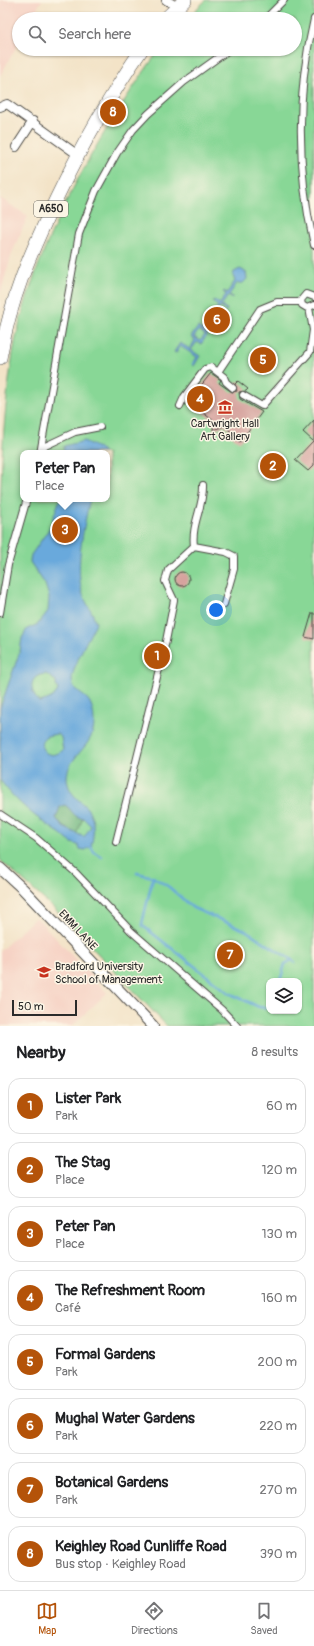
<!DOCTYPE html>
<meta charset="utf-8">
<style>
:root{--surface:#fff;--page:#f2f2f2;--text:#202124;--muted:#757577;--line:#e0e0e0;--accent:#b45309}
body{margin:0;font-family:Pangolin,sans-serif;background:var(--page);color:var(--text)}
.controls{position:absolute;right:12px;bottom:12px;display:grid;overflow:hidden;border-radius:8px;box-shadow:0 1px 3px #0004}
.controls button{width:36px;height:36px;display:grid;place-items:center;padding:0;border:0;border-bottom:1px solid var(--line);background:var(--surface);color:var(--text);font:20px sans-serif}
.scale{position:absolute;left:12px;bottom:10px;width:65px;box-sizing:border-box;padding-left:4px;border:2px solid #2b2b2b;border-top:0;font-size:11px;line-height:14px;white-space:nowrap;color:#2b2b2b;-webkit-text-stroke:3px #fcf5e5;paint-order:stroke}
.you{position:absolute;left:216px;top:610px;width:14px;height:14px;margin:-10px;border:3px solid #fff;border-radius:50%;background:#1a73e8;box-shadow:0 0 0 6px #1a73e833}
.badge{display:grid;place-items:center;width:26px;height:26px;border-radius:50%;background:var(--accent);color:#fff;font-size:13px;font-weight:700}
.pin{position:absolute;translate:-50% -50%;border:2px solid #fff;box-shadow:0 1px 4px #0006}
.popup{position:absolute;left:20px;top:450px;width:90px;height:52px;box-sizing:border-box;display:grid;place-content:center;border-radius:8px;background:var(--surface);filter:drop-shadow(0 1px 3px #0005);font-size:13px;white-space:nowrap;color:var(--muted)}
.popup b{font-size:15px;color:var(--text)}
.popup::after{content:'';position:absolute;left:50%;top:100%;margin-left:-8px;border:8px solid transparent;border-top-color:var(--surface)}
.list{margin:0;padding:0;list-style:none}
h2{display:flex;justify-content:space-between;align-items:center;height:52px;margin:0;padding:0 16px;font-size:17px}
h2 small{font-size:13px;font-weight:400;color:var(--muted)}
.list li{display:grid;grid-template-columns:26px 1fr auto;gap:12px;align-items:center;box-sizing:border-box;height:56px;margin:0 8px 8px;padding:0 8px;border:1px solid var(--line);border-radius:12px}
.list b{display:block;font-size:15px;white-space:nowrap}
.list p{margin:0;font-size:13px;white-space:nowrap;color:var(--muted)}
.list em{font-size:13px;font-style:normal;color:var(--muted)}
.icon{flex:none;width:22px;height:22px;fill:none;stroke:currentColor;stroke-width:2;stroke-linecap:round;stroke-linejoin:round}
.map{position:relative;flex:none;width:314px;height:1026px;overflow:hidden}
.search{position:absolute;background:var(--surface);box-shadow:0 1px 3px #0004;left:12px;right:12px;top:12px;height:44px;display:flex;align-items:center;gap:10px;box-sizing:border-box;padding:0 14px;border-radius:22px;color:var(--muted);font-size:15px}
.sheet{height:564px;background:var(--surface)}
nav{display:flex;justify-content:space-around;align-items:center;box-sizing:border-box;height:56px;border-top:1px solid var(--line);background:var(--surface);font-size:11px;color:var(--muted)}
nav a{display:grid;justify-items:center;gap:2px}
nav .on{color:var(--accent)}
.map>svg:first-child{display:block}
.built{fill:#f6d2c4}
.green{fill:#88d796;stroke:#5a8160;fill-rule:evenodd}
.forest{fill:#6eb87f;stroke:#4c7255}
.water{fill:#69a9dc;stroke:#4a6a84;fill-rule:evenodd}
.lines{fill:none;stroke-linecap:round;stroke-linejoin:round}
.stream{stroke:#69a9dc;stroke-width:2.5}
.building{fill:#d6a39e}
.pedestrian-casing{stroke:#494742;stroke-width:8}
.minor-casing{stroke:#494742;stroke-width:10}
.tertiary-casing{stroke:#494742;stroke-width:12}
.trunk-casing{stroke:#494742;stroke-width:14}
.pedestrian{stroke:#fff;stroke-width:6}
.minor{stroke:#fff;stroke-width:8}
.tertiary{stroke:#fff;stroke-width:10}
.trunk{stroke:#fff;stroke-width:13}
.labels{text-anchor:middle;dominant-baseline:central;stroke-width:3;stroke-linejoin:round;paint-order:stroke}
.shield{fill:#fcf5e5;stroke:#6a6863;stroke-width:1}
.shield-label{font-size:10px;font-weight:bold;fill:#2b2b2b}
.poi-label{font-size:11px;fill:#2b2b2b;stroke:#fcf5e5}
.street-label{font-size:11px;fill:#2b2b2b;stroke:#fcf5e5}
</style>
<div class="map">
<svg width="314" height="1026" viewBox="0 0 314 1026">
<rect width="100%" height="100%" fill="#fcf5e5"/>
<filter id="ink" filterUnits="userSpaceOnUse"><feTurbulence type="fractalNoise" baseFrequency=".025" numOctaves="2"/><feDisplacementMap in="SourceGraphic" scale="8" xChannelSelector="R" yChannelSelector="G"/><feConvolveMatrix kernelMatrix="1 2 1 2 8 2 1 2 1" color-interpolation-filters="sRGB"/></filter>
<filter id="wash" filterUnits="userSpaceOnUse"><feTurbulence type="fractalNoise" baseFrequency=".012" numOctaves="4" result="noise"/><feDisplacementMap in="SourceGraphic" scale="16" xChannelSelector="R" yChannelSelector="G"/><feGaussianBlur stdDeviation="0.9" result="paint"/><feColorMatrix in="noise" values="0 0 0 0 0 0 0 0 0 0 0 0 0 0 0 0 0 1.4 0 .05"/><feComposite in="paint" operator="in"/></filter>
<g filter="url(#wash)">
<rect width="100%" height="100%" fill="#f3e3c7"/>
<path class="built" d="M0,0H42L31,19H19V42L0,76Z
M0,198L28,216L12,253L0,295Z
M36,917L107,993L72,1026H0V951Z"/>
<path class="green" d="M206,0H314V1026H167L60,914L0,860C0,768 0,675 0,583C0,500 0,419 16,337C40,235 99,133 160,49H295V19H186ZM23,453H107V499H23ZM269,981H299V1011H269Z"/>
<path class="forest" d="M65,805C72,809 74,818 83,818L76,835L63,827L56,818L60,807Z"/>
<path class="water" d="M240,269L246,272L247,279L243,283H237L229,295L233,297L231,298L228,296L221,306L227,309L226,311L220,307L214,317L217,319L216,321L213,318L204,331L208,334L201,344L197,342L191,350L200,356L194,366L192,364L197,357L180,346L176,353L174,352L180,343L190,349L195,340L191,337L198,327L202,330L211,317L207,315L208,313L212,316L218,306L213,302L214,300L220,304L226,294L223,292L224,291L227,293L235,281L233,276L234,272ZM199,330L205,335L200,341L194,337Z
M84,441L102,450L104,453H63L64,446Z
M60,499H90C84,525 75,565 82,592C85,603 93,611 96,623C90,635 71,669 72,681C73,692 84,694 89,701C94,708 95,724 93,731C89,749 67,758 67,778C68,793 77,798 86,807C96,818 94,835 91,847L85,850L80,849L78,845C68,843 66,837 58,832C36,818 15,801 0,780V708L20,651L22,638L27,629L38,624L48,611L49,597L45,584L30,562L31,555L49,529ZM66,524L72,526L67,533L68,537L66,539L60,532L62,526ZM46,674L56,681V685L58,690C54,698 48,700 39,702C29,691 28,675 46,674ZM57,734L61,737L63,750C46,764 34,742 47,736C50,735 54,735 57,734ZM65,805C72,809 73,818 83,818L91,826L84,837L63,827L56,818L60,807Z"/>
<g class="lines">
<path class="stream" d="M91,847L94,852L102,857
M137,873L153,877L169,887L193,908L245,930L295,962
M153,877L142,924L143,926L229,993L259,1007L269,1008
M280,981L285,964L292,960"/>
</g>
<g id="blocks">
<path class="building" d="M211,373L221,380L219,383L232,392L237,391L235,384L238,381L248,389L246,391L239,392L240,399L262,412L240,442L231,436L233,433L224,426L213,430L214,421L188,402Z
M314,420V465L308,471L295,460L313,441L303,432Z
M175 579a7 7 0 1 1 14 0a7 7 0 1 1-14 0Z
M312,613H314V639L305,637Z"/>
</g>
</g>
<g filter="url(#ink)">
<use href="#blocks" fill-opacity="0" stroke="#494742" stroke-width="1"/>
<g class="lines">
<defs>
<path id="pedestrian" d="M265,19L284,0
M314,19C296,94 297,170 314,245
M314,297L306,294L301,300L302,305L307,308L314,305
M218,372L260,309L277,302H301
M243,395L262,406L310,352L313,330L309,308
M180,406L184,397L205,369L211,367L224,377L226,382L233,388
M41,448L79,234L96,191L117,153L133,130L148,114L184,82L230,49
M40,453L41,448L75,432L100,427
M194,546L226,552L234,556V569L224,604
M0,613L8,565L27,499
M0,814L36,838L76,873L131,931L222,1010L237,1026
M116,842L166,641L174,600L165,581L168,570L194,546C191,524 204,506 203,485"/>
<path id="minor" d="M166,0L176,6
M0,107L7,104L78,155
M16,147L33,121"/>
<path id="tertiary" d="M0,868L23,889L153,1026"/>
<path id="trunk" d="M165,19L185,0
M0,358C11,297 30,254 56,199C81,147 109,97 142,49"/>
</defs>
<use href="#pedestrian" class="pedestrian-casing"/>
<use href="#minor" class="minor-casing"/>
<use href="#tertiary" class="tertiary-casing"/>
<use href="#trunk" class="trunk-casing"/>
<use href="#pedestrian" class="pedestrian"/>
<use href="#minor" class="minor"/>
<use href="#tertiary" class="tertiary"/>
<use href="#trunk" class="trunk"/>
</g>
</g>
<defs>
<symbol id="museum-bare" viewBox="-9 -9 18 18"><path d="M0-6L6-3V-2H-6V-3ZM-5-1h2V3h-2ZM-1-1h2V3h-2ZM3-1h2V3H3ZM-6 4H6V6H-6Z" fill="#c8321e" stroke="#fcf5e5" stroke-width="2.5" paint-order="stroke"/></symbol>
<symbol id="university-bare" viewBox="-9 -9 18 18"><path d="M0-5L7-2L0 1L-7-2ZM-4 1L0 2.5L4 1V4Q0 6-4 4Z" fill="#c8321e" stroke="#fcf5e5" stroke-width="2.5" paint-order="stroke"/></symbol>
</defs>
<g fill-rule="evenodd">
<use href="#museum-bare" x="215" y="397" width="20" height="20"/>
<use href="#university-bare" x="34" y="962" width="20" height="20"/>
</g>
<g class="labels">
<rect class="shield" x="34" y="201" width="34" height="16" rx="3"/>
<g class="shield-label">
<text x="51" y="209">A650</text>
</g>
<g class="poi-label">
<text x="225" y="423">Cartwright Hall<tspan x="225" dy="13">Art Gallery</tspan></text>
<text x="55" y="966" text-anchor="start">Bradford University<tspan x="55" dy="13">School of Management</tspan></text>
</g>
<g class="street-label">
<text transform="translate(78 930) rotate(47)">EMM LANE</text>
</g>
</g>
</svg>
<div class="controls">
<button><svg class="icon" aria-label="layers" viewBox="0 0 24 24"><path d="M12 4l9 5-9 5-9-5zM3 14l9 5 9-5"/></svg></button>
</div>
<div class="scale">50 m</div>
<div class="you"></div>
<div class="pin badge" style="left:157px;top:656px">1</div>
<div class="pin badge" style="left:273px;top:466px">2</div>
<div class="pin badge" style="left:65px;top:530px">3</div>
<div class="popup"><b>Peter Pan</b>Place</div>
<div class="pin badge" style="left:200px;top:399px">4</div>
<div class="pin badge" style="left:263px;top:360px">5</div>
<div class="pin badge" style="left:217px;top:320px">6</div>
<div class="pin badge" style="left:230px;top:955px">7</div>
<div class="pin badge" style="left:113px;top:112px">8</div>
<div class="search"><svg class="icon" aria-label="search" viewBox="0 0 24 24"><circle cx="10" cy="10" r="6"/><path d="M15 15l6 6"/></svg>Search here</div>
</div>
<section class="sheet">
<h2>Nearby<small>8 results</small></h2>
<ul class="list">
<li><span class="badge">1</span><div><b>Lister Park</b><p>Park</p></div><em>60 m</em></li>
<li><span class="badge">2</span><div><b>The Stag</b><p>Place</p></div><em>120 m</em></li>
<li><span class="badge">3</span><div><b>Peter Pan</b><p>Place</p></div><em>130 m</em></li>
<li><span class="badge">4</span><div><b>The Refreshment Room</b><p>Café</p></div><em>160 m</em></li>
<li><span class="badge">5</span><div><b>Formal Gardens</b><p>Park</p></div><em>200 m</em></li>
<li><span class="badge">6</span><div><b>Mughal Water Gardens</b><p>Park</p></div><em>220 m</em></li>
<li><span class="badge">7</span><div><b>Botanical Gardens</b><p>Park</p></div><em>270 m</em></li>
<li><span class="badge">8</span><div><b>Keighley Road Cunliffe Road</b><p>Bus stop · Keighley Road</p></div><em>390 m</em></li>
</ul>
</section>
<nav>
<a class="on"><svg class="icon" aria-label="map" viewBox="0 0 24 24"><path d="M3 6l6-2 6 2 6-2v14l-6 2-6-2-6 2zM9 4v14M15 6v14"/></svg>Map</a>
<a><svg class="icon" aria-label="directions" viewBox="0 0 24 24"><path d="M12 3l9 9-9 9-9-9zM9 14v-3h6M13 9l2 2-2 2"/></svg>Directions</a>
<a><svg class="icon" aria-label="saved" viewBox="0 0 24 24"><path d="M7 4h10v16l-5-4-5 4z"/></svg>Saved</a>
</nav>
